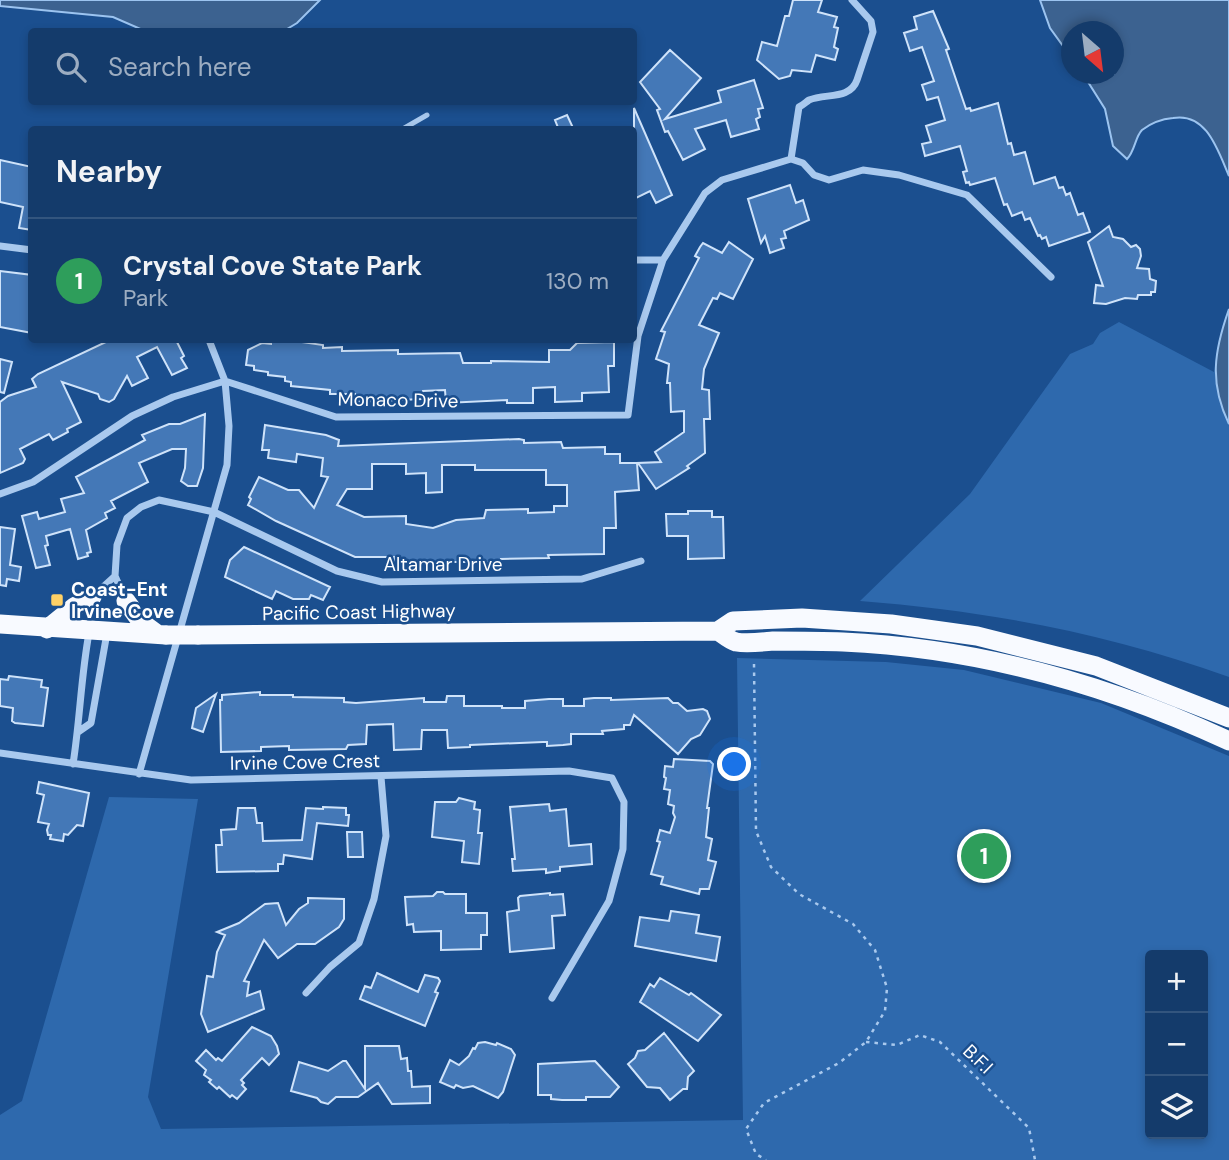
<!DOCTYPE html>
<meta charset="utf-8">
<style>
:root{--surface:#143b6b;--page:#1d4271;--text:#f1f3f6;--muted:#9dadc1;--line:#33557e;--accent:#ffd166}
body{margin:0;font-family:"DM Sans",sans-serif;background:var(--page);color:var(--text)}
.controls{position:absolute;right:21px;bottom:21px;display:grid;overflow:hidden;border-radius:7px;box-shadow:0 4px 10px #0003}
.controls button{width:63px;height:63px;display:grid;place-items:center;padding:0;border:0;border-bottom:2px solid var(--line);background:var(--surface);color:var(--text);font:35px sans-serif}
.compass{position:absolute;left:1061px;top:21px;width:63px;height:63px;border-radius:50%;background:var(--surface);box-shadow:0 4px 10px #0003;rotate:152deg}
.you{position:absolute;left:735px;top:765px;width:24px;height:24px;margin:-18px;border:5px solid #fff;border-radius:50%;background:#1a73e8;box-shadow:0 0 0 10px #1a73e833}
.badge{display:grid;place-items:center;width:46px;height:46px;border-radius:50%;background:var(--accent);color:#fff;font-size:23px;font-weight:700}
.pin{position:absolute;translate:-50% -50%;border:4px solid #fff;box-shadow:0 2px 7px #0006}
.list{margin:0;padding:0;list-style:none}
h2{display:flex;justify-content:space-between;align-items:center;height:91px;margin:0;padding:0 28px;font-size:30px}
h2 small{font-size:23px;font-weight:400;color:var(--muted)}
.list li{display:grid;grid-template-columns:46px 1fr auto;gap:21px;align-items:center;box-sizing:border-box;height:126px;padding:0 28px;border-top:2px solid var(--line)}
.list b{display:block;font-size:26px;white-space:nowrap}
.list p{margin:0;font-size:23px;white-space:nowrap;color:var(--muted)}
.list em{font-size:23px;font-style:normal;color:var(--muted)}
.icon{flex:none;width:38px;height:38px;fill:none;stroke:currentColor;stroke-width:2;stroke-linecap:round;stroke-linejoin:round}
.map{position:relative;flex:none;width:1229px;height:1160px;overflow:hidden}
.search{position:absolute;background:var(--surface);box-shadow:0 4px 10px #0003;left:28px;top:28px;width:609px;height:77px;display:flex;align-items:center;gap:18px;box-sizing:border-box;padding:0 24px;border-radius:7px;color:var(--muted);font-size:26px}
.panel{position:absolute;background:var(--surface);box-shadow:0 4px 10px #0003;left:28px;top:126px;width:609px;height:217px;border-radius:7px}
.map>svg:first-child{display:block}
.green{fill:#2e69ad;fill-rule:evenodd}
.water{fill:#3c6290;stroke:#9cc4f0;stroke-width:2}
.building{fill:#4478b7;stroke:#cfe3fa;stroke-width:2;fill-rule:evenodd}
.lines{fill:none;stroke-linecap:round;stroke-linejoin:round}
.path{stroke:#a9c9ee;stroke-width:2.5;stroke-dasharray:3.5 5;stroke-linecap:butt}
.service{stroke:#a9c9ee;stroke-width:5}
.minor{stroke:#a9c9ee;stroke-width:7}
.trunk{stroke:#f8faff;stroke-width:19}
.trunk-bridge{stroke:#f8faff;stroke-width:19}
.poi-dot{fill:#ffd166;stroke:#1b4f8f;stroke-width:2.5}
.labels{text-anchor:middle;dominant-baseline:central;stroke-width:5;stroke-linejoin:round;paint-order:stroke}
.street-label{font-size:19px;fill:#fff;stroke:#1b4f8f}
.poi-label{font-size:19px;font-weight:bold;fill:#fff;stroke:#1b4f8f;text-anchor:start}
</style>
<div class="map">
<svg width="1229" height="1160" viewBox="0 0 1229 1160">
<rect width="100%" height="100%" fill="#1b4f8f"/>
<path class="green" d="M1229,309V677C1107,633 988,611 860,601L970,494L1070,354L1093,344L1100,333L1119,322L1214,372L1222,329Z
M737,658L886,662L964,670L1101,703L1229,756V1160H0V1115L22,1101L109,797L198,799L148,1097L161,1129L743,1120ZM1203,955V1134H1150V955Z"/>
<path class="water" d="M0,0H320L297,23L282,32L145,31L113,17L0,6Z
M1040,0H1229V176C1218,151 1207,112 1173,118C1162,119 1151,123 1142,130C1135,137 1135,151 1127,159L1113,146L1105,109L1083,74H1114V32H1072L1071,57L1050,28Z
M1229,309V424C1209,383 1214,351 1229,309Z"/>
<path class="building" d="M793,0H822L818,12L837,17L834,27L838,28L834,47L838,49L835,60L816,55L811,72L792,70L790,76L779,79L757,60L762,42L777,46L785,16H789Z
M933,11L949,49L946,50L966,109L970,108L971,111L998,103L1008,144L1011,143L1014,155L1025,152L1034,184L1055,177L1059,188L1063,187L1066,195L1070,193L1078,215L1083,213L1090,232L1049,246L1046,237L1042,239L1040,235L1038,236L1030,218L1025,220L1022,212L1012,216L1007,204L1004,205L995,178L970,185L969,182L966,183L963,172L967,171L960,146L925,156L922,144L931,142L926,126L945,120L938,97L927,100L922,85L934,81L922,47L910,51L904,33L917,29L914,17Z
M670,50L701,78L665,119L721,102L718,91L754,80L763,108L758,109L760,117L756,119L759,129L731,137L726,120L695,129L705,149L683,160L668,131L665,132L657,110L660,109L640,82Z
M634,108L672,195L656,203L650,191L634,199Z
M567,115L574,130H559L555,120Z
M0,160L32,167V230L19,228L23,207L0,202Z
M790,185L796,203L803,200L809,220L784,231L786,238L781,239L784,248L770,253L765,236L761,243L748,199Z
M1109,226L1113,237L1123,239L1131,247L1136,245L1140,249L1141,256L1137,268L1149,269L1150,279L1156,281L1155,292H1151V295H1138L1137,299L1125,298L1106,304L1094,303L1096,285L1103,286L1088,242Z
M729,242L753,259L733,299L720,293L717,299L713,298L699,325L719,333L704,369L702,389L709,390L710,419H704L705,453L687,466L689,468L656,489L638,463L661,462L655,452L684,432V411L671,412L670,383H667L669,364L656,359L665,332L661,331L699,258L695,256L700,247L703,243L722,253Z
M0,271L32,275V333L0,327Z
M110,340H176L184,356L181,358L187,368L172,375L157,347L137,357L148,378L132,386L127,376L114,399L109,402L100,399L98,394L62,382L81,422L67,429L68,432L53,440L49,434L20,449L25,459L23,463L0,473V402L8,396L36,387L32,379L38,374Z
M271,340H301V342L323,345V348L342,347V351L398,350V354L460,353L463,363H491V361L549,362V350H570L577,343L614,342V366H608L609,392L582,393V401L555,402V387L533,388V403H507V400L446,403L445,390L423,391L422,399L355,402V394H330V390L291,386V382L285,381V377L268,375V372L254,370V366L246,365L248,350L262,343L271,344Z
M0,359L12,362L4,393L0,392Z
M205,414L203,468L197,486H188L181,481L185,468L186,449H172L139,463L148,482L111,501L115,508L105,513L107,518L86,530L91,552L87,553L88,556L78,559L70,529L46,536L48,545L45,546L50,565L36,568L22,516L37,512L39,519L65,512L61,499L84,493L76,477L145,440L142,435L169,424H180Z
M265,425L326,435L339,440L338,446L519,439L524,440V443L561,442L563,448L605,447V454H620V463H637L639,490L615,492L616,528H604V554L548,555L549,558L501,559V562H394V557H355L276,521L248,505L251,499L249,497L259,477L288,490H299L314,508L328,477L321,476L323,458L297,454L296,462L268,458L269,450H262ZM372,464H406V474L426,473V493L442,492V465H475V470H546V485H567V506H554V512L528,513V509L486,510L484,518L456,520L433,528L406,524V516L364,517L337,505L347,489H372Z
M688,511H712V517H723L724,558L688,559V536H667L666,514H688Z
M0,527L15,529L10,565L21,567L19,581L7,579L6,586L0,585Z
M244,547L330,587L323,600L311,595L309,599H293L276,591L272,599L225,577L230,560Z
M9,676L42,680L41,687L48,688L43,726L15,723L12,721L13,708L0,706V679L8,680Z
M260,692V695H293V697L344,698V702L356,703L424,698V702H446L447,696H464V706H502V708H525V701L549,699H563V706H584V699L594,698H611V700L668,698L673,703H678L687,711L703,709L707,711L710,719L700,735L691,739L678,754L634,715L630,725H624V729L602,731L603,734H571V744L563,745L547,746V742H543L470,745V747L448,748L447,730H422L421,749L394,750L393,724L367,725L366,744L348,745L346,749L289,750V746L261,747V751L221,752L220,700H222V695Z
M216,694L203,732L192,728L196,708Z
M674,759L710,761L713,764L707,808H709L706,837L712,839L708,860L716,862L709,889H700L699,894L661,884L663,877L651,874L660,842L657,841L660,830L670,833L675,817L673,813L674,806L668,804L670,790L664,789L666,778L664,777L665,766L673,767Z
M39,782L89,793L83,826L77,825L68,835L64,834L63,841L50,839L51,835H48L47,830L49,824L38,822L44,795L37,793Z
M459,798L475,802L474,809L480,810L478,833H482L479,864L462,862L464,841L432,837L435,802H456Z
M549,804L550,811L566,809L569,846L591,844L592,864L560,867V871L546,873V869L513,871L512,859H515L510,807Z
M323,807L346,808V815H349L348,826L317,823L312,859L284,855L283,864H278V871L217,872L216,845H222L221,830L236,829L238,808H255L257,823H262L263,841L302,840L306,808L323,809Z
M347,832H362L363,857H348Z
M437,892H443L445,894H466V913H487V935H481V949L441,950V931L414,932L413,924L407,925L405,897L433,896Z
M550,893V895L563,894L565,915L552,916L554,948L510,952L507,912L519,910L518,898L520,896Z
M308,898L344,899V919L339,927L315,944H297L278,958L264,940L244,981L249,982L247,996L260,991L264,1009L208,1032L201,1014L207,976L213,977L217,952L225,935L217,932L239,923L265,904L278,903L286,925L299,909L308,903Z
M671,911L699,915L696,933L720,937L716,961L635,946L640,917L669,921Z
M377,973L418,992L425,975L438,978L440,981L435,992L438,993L425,1026L360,999L365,986L371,988Z
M660,978L689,995L691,993L721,1015L698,1041L640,1002L650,984L654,987Z
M252,1027L271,1036L277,1046L279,1054L269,1065L262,1058L241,1080L244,1083L242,1085L246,1089L237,1099L232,1095L230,1097L219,1087L217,1089L209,1082L211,1080L204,1075L206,1070L196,1061L206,1050L216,1060L218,1058L222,1061Z
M664,1033L694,1071L688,1077L687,1089H683L670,1100L660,1088L647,1087L628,1064L635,1058L638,1051L645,1050Z
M485,1042L496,1045L497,1043L511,1049L515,1055L503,1092L498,1098L473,1086L463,1088L456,1085L454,1088L440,1082L450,1060L459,1065L469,1056L473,1048L475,1049L478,1043Z
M365,1046H399L401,1059L407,1058L408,1071H411L412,1087L430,1086V1103L392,1104L378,1083L358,1097H336L328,1104L321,1102L317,1098L291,1091L299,1062L328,1071L343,1061H346L365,1089Z
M595,1061L619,1087L610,1097H586V1100H562L551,1099V1095H538V1064Z"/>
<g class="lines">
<path class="path" d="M754,664L756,831L771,867L799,894L853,924L875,950L887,988L885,1011L866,1042L839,1063L764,1103L746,1129L756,1154L766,1160
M866,1042L897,1045L920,1035L940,1042L1029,1128L1035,1160"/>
<path class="service" d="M401,130L427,115"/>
<path class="minor" d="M791,159L799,107C803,105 806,102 809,100C826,93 850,100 857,80L873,32L871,21L852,0
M0,246L32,250
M634,260H663L705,193L722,180L791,159L803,163L814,175L829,180L863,170L899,175L967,195L1051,277
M0,494L33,482L132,416L173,397L225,381L336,417L628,415L638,336L663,260
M92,597L115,576
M126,601L115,576L117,545L127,518L141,507L159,500L214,512L337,571L382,582L582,579L641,561
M78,732L91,723L107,633
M0,753L191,780L569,771L612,778L624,802L623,849L609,901L552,998
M73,764C80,720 81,676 89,633
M139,774L227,465L229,426L225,381L209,340
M306,993L330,967L359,943L374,899L386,836L381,777"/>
<path class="trunk" d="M126,601L142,623L157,634
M0,624L166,635
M47,629L74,607L92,597
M718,631C724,635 729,640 736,642C748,644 762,642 773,641C797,641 820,641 843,642C978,648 1107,684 1229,741
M198,635L718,631L733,621L802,618L891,624L977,636L1096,666L1229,718"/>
<path class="trunk-bridge" d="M166,635H198"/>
</g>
<rect class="poi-dot" x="50" y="593" width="14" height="14" rx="3.5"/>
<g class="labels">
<g class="street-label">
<text transform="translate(398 400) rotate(1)">Monaco Drive</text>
<text x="443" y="564">Altamar Drive</text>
<text transform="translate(359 612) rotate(-1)">Pacific Coast Highway</text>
<text transform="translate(305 762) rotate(-1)">Irvine Cove Crest</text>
<text transform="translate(978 1059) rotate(44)">B.F.I</text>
</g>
<g class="poi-label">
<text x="71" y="589">Coast-Ent<tspan x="71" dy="22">Irvine Cove</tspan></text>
</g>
</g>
</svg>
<div class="controls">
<button>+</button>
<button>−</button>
<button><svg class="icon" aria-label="layers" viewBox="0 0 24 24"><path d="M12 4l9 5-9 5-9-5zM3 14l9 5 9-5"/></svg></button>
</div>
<svg class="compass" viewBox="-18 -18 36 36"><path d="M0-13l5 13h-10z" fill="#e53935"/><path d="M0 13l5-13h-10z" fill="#9dadc1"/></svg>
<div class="you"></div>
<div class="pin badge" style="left:984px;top:856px;background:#2e9e5b">1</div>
<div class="search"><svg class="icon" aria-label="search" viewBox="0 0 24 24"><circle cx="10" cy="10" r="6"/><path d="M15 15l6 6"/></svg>Search here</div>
<section class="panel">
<h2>Nearby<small></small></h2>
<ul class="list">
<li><span class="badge" style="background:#2e9e5b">1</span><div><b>Crystal Cove State Park</b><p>Park</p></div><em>130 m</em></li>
</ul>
</section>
</div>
